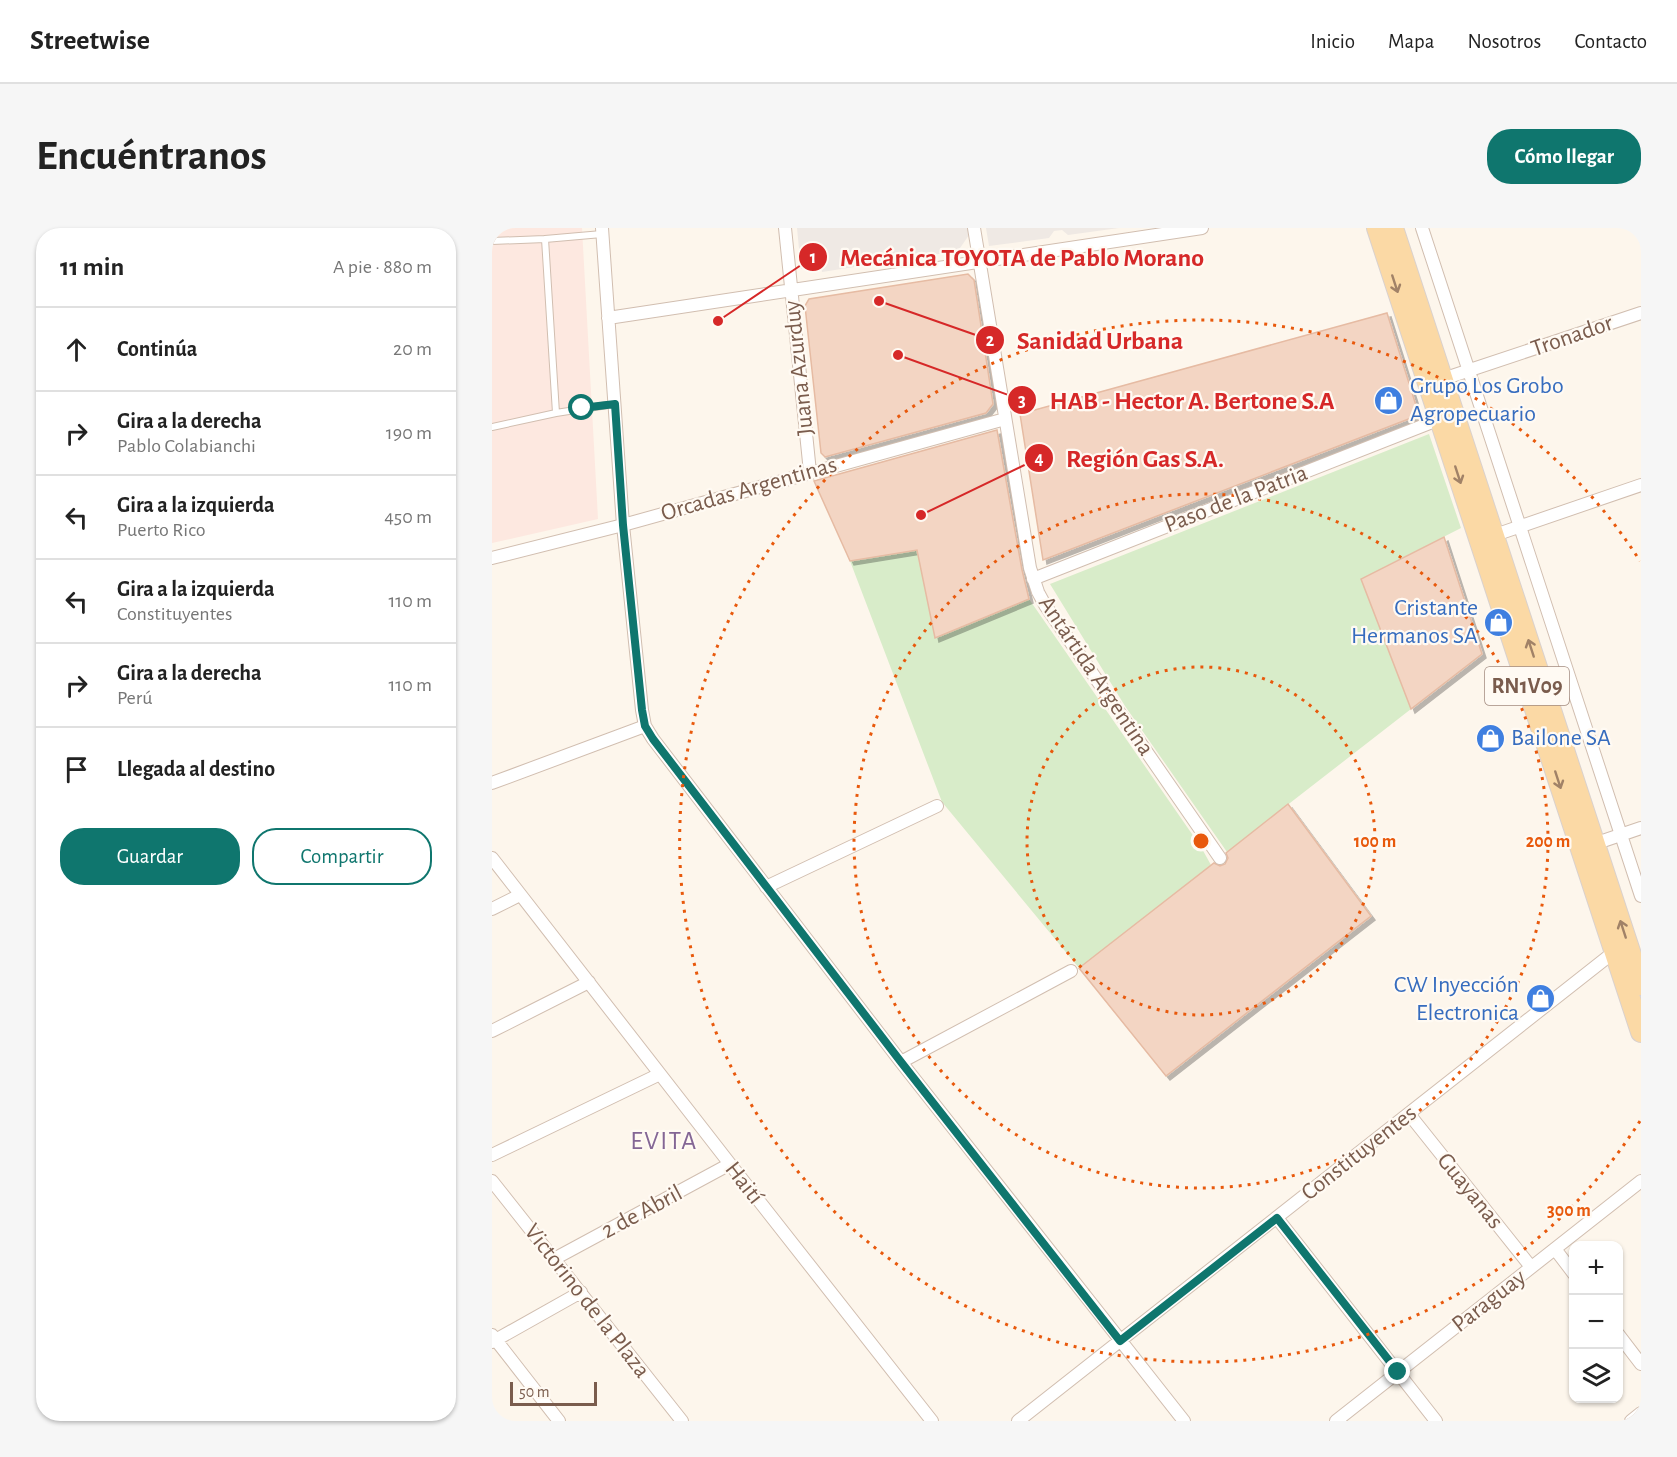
<!DOCTYPE html>
<html lang="es">
<meta charset="utf-8">
<style>
:root{--surface:#fff;--page:#f6f6f6;--text:#222;--muted:#767676;--line:#e0e0e0;--accent:#0f766e}
body{margin:0;font-family:"Alegreya Sans",sans-serif;background:var(--page);color:var(--text)}
.controls{position:absolute;right:18px;bottom:18px;display:grid;overflow:hidden;border-radius:12px;box-shadow:0 2px 4px #0004}
.controls button{width:54px;height:54px;display:grid;place-items:center;padding:0;border:0;border-bottom:2px solid var(--line);background:var(--surface);color:var(--text);font:30px sans-serif}
.scale{position:absolute;left:18px;bottom:15px;width:87px;box-sizing:border-box;padding-left:6px;border:3px solid #7a5c4d;border-top:0;font-size:16px;line-height:21px;white-space:nowrap;color:#7a5c4d;-webkit-text-stroke:4px #fffaf3;paint-order:stroke}
.stop{position:absolute;width:18px;height:18px;margin:-14px;border:4px solid #0f766e;border-radius:50%;background:#fff}
.stop.end{background:#0f766e;border-color:#fff;box-shadow:0 2px 6px #0008}
.list{margin:0;padding:0;list-style:none}
h2{display:flex;justify-content:space-between;align-items:center;height:78px;margin:0;padding:0 24px;font-size:26px}
h2 small{font-size:20px;font-weight:400;color:var(--muted)}
.list li{display:grid;grid-template-columns:39px 1fr auto;gap:18px;align-items:center;box-sizing:border-box;height:84px;padding:0 24px;border-top:2px solid var(--line)}
.list b{display:block;font-size:22px;white-space:nowrap}
.list p{margin:0;font-size:20px;white-space:nowrap;color:var(--muted)}
.list em{font-size:20px;font-style:normal;color:var(--muted)}
.actions{display:flex;gap:12px;padding:18px 24px}
.actions a{flex:1;padding:14px 0;border:2px solid var(--accent);border-radius:24px;text-align:center;font-size:21px;color:var(--accent)}
.actions .main{background:var(--accent);color:#fff}
.icon{flex:none;width:33px;height:33px;fill:none;stroke:currentColor;stroke-width:2;stroke-linecap:round;stroke-linejoin:round}
.map{position:relative;flex:none;width:1149px;height:1193px;overflow:hidden;border-radius:24px}
header{display:flex;align-items:center;gap:36px;box-sizing:border-box;height:84px;padding:0 30px;background:var(--surface);border-bottom:2px solid var(--line)}
header strong{font-size:28px}
nav{display:flex;gap:33px;margin-inline-start:auto;font-size:21px}
.intro{display:flex;align-items:center;justify-content:space-between;box-sizing:border-box;height:144px;padding:0 36px}
h1{margin:0;font-size:42px}
.button{padding:15px 27px;border-radius:24px;background:var(--accent);color:#fff;font-size:21px;font-weight:700}
main{display:flex;gap:36px;padding:0 36px}
aside{flex:1;background:var(--surface);border-radius:24px;box-shadow:0 2px 4px #0004}
.map>svg:first-child{display:block}
.commercial{fill:#fde8e0}
.industrial{fill:#efe9e4}
.green{fill:#d8ecc9}
.building{fill:#f3d5c3;stroke:#e6bba3;stroke-width:1.5;filter:url(#shadow)}
.lines{fill:none;stroke-linecap:round;stroke-linejoin:round}
.service-casing{stroke:#d1beb0;stroke-width:8}
.minor-casing{stroke:#d1beb0;stroke-width:14}
.primary-casing{stroke:#dad1cd;stroke-width:22}
.service{stroke:#fff;stroke-width:6}
.minor{stroke:#fff;stroke-width:12}
.primary{stroke:#fbd9a5;stroke-width:20}
.oneway{stroke:#a18267}
.route{stroke:#0f766e;stroke-width:8}
.ring{fill:none;stroke:#e8590c;stroke-width:3;stroke-dasharray:3 6}
.labels{text-anchor:middle;dominant-baseline:central;stroke-width:4.5;stroke-linejoin:round;paint-order:stroke}
.shield{fill:#fffaf3;stroke:#a28b7f;stroke-width:1.5}
.shield-label{font-size:22px;font-weight:bold;fill:#7a5c4d}
.street-label{font-size:24px;fill:#7a5c4d;stroke:#fffaf3}
.shop-label{font-size:24px;fill:#366cbe;stroke:#fffaf3;text-anchor:start}
.neighbourhood-label{font-size:26px;letter-spacing:1.5px;fill:#846695;stroke:#fffaf3}
.centre{fill:#e8590c;stroke:#fffaf3;stroke-width:3}
.ring-label{font-size:18px;text-anchor:middle;font-weight:bold;fill:#e8590c;stroke:#fffaf3;stroke-width:4.5;stroke-linejoin:round;paint-order:stroke}
.leader{fill:none;stroke:#d62828;stroke-width:2}
.callout-dot{fill:#d62828;stroke:#fffaf3;stroke-width:2}
.mark-label{font-size:18px;text-anchor:middle;font-weight:bold;fill:#fff}
.callout-label{font-size:26px;text-anchor:middle;font-weight:bold;fill:#d62828;stroke:#fffaf3;stroke-width:4.5;stroke-linejoin:round;paint-order:stroke}
</style>
<header>
<strong>Streetwise</strong>
<nav><a>Inicio</a><a>Mapa</a><a>Nosotros</a><a>Contacto</a></nav>
</header>
<div class="intro"><h1>Encuéntranos</h1><a class="button">Cómo llegar</a></div>
<main>
<aside>
<h2>11 min<small>A pie · 880 m</small></h2>
<ul class="list">
<li><svg class="icon" aria-label="ahead" viewBox="0 0 24 24"><path d="M12 20V5M6 11l6-6 6 6"/></svg><div><b>Continúa</b></div><em>20 m</em></li>
<li><svg class="icon" aria-label="right" viewBox="0 0 24 24"><path d="M7 20v-9h11M14 6l5 5-5 5"/></svg><div><b>Gira a la derecha</b><p>Pablo Colabianchi</p></div><em>190 m</em></li>
<li><svg class="icon" aria-label="left" viewBox="0 0 24 24"><path d="M17 20v-9H6M10 6l-5 5 5 5"/></svg><div><b>Gira a la izquierda</b><p>Puerto Rico</p></div><em>450 m</em></li>
<li><svg class="icon" aria-label="left" viewBox="0 0 24 24"><path d="M17 20v-9H6M10 6l-5 5 5 5"/></svg><div><b>Gira a la izquierda</b><p>Constituyentes</p></div><em>110 m</em></li>
<li><svg class="icon" aria-label="right" viewBox="0 0 24 24"><path d="M7 20v-9h11M14 6l5 5-5 5"/></svg><div><b>Gira a la derecha</b><p>Perú</p></div><em>110 m</em></li>
<li><svg class="icon" aria-label="arrive" viewBox="0 0 24 24"><path d="M6 21V4h12l-3 4 3 4H6"/></svg><div><b>Llegada al destino</b></div></li>
</ul>
<div class="actions"><a class="main">Guardar</a><a>Compartir</a></div>
</aside>
<div class="map">
<svg width="1149" height="1193" viewBox="0 0 1149 1193">
<defs>
<filter id="shadow"><feDropShadow dx="4" dy="4" stdDeviation="0" flood-color="#0004"/></filter>
</defs>
<rect width="100%" height="100%" fill="#fdf6ec"/>
<path class="commercial" d="M0,0H90L106,291L0,315Z"/>
<path class="industrial" d="M305,0H476L477,7L466,23L330,44L329,39L309,41Z
M494,0H627L576,7L570,2L562,3L557,10L497,18Z"/>
<path class="green" d="M937,206L969,300L869,351L919,481L735,624L633,478L558,356Z
M425,322L443,410L537,371L709,619L719,637L587,740L450,574L358,333Z"/>
<path class="building" d="M476,46L482,52L501,176L494,185L333,229L329,225L313,78L317,71Z
M895,85L927,187L551,332L528,186Z
M505,202L530,342L537,371L443,410L425,322L358,333L322,253Z
M952,309L990,426L919,481L869,351Z
M796,576L879,688L674,848L587,740L722,635L728,638L733,636L736,630L734,625Z"/>
<g class="lines">
<defs>
<path id="service" d="M110,6L53,11L64,185L122,176
M0,13L53,11
M0,199L64,185"/>
<path id="minor" d="M110,0L131,297L150,482L153,498L161,511L409,834L692,1193
M293,0L318,244
M482,0L538,340L546,364L553,377L728,630
M930,0L1149,668
M116,90L710,0
M951,151L1149,85
M1003,307L1149,257
M0,330L131,297L513,191
M541,351L948,191
M0,555L153,498
M1102,616L1149,600
M0,630L238,936L440,1193
M274,659L445,578
M0,681L28,667
M0,803L97,754
M409,834L579,743
M917,886L1039,1039
M0,927L168,846
M0,953L190,1193
M785,990L944,1193
M1063,1021L1082,1046
M62,1031L238,936
M1126,1106L1149,1136
M0,1107L67,1193
M0,1114L89,1064
M526,1193L1122,724
M844,1193L1149,953
M1139,1193L1149,1185"/>
<path id="primary" d="M885,0L1149,804
M901,0L1149,757"/>
</defs>
<use href="#service" class="service-casing"/>
<use href="#minor" class="minor-casing"/>
<use href="#primary" class="primary-casing"/>
<use href="#service" class="service"/>
<use href="#minor" class="minor"/>
<use href="#primary" class="primary"/>
</g>
<defs><path id="oneway-shaft" d="M-6 0H5M1.5-3L5.5 0L1.5 3" fill="none" stroke-width="1.6" stroke-linecap="round" stroke-linejoin="round" transform="scale(1.5)"/></defs>
<g class="oneway">
<use href="#oneway-shaft" transform="translate(903 56) rotate(72)"/>
<use href="#oneway-shaft" transform="translate(966 247) rotate(72)"/>
<use href="#oneway-shaft" transform="translate(1039 420) rotate(-108)"/>
<use href="#oneway-shaft" transform="translate(1066 552) rotate(72)"/>
<use href="#oneway-shaft" transform="translate(1131 701) rotate(-108)"/>
</g>
<g class="lines">
<path class="route" d="M90,180L123,176L131,297L150,482L153,498L161,511L409,834L628,1113L785,990L906,1144"/>
</g>
<g class="ring">
<circle cx="709" cy="613" r="174"/>
<circle cx="709" cy="613" r="347"/>
<path d="M1148 893A521 521 0 1 1 1148 333"/>
</g>
<defs>
<symbol id="shop-disc" viewBox="-11 -11 22 22"><circle r="9.5" fill="#3f7fe0" stroke="#fffaf3"/><path d="M-5-2.5h2.3a2.7 3.5 0 0 1 5.4 0H5L5.5 6h-11ZM-1.5-2.5h3a1.5 2.3 0 0 0-3 0Z" fill="#fff"/></symbol>
</defs>
<g fill-rule="evenodd">
<use href="#shop-disc" x="880" y="156" width="33" height="33"/>
<use href="#shop-disc" x="990" y="378" width="33" height="33"/>
<use href="#shop-disc" x="982" y="494" width="33" height="33"/>
<use href="#shop-disc" x="1032" y="754" width="33" height="33"/>
</g>
<g class="labels">
<rect class="shield" x="993" y="439" width="84" height="38" rx="4.5"/>
<g class="shield-label">
<text x="1035" y="458">RN1V09</text>
</g>
<g class="street-label">
<text transform="translate(1080 108) rotate(-19)">Tronador</text>
<text transform="translate(307 140) rotate(-96)">Juana Azurduy</text>
<text transform="translate(257 261) rotate(-16)">Orcadas Argentinas</text>
<text transform="translate(744 271) rotate(-21)">Paso de la Patria</text>
<text transform="translate(604 448) rotate(56)">Antártida Argentina</text>
<text transform="translate(867 925) rotate(-38)">Constituyentes</text>
<text transform="translate(252 955) rotate(52)">Haití</text>
<text transform="translate(978 963) rotate(51)">Guayanas</text>
<text transform="translate(150 984) rotate(-28)">2 de Abril</text>
<text transform="translate(95 1073) rotate(52)">Victorino de la Plaza</text>
<text transform="translate(997 1073) rotate(-38)">Paraguay</text>
</g>
<g class="shop-label">
<text x="918" y="158">Grupo Los Grobo<tspan x="918" dy="28">Agropecuario</tspan></text>
<text x="986" y="380" text-anchor="end">Cristante<tspan x="986" dy="28">Hermanos SA</tspan></text>
<text x="1019" y="510">Bailone SA</text>
<text x="1027" y="757" text-anchor="end">CW Inyección<tspan x="1027" dy="28">Electronica</tspan></text>
</g>
<g class="neighbourhood-label">
<text x="172" y="913">EVITA</text>
</g>
</g>
<circle cx="709" cy="613" r="9" class="centre"/>
<g class="ring-label">
<text x="883" y="619">100 m</text>
<text x="1056" y="619">200 m</text>
<text x="1077" y="988">300 m</text>
</g>
<path class="leader" d="M226 93L321 29M387 73L498 112M406 127L530 172M429 287L547 230"/>
<g class="callout-dot">
<circle cx="226" cy="93" r="6"/>
<circle cx="387" cy="73" r="6"/>
<circle cx="406" cy="127" r="6"/>
<circle cx="429" cy="287" r="6"/>
<circle cx="321" cy="29" r="15"/>
<circle cx="498" cy="112" r="15"/>
<circle cx="530" cy="172" r="15"/>
<circle cx="547" cy="230" r="15"/>
</g>
<g class="mark-label">
<text x="321" y="35">1</text>
<text x="498" y="118">2</text>
<text x="530" y="178">3</text>
<text x="547" y="236">4</text>
</g>
<g class="callout-label">
<text x="530" y="38">Mecánica TOYOTA de Pablo Morano</text>
<text x="608" y="121">Sanidad Urbana</text>
<text x="700" y="181">HAB - Hector A. Bertone S.A</text>
<text x="653" y="239">Región Gas S.A.</text>
</g>
</svg>
<div class="controls">
<button>+</button>
<button>−</button>
<button><svg class="icon" aria-label="layers" viewBox="0 0 24 24"><path d="M12 4l9 5-9 5-9-5zM3 14l9 5 9-5"/></svg></button>
</div>
<div class="scale">50 m</div>
<div class="stop" style="left:90px;top:180px"></div>
<div class="stop end" style="left:906px;top:1144px"></div>
</div>
</main>
